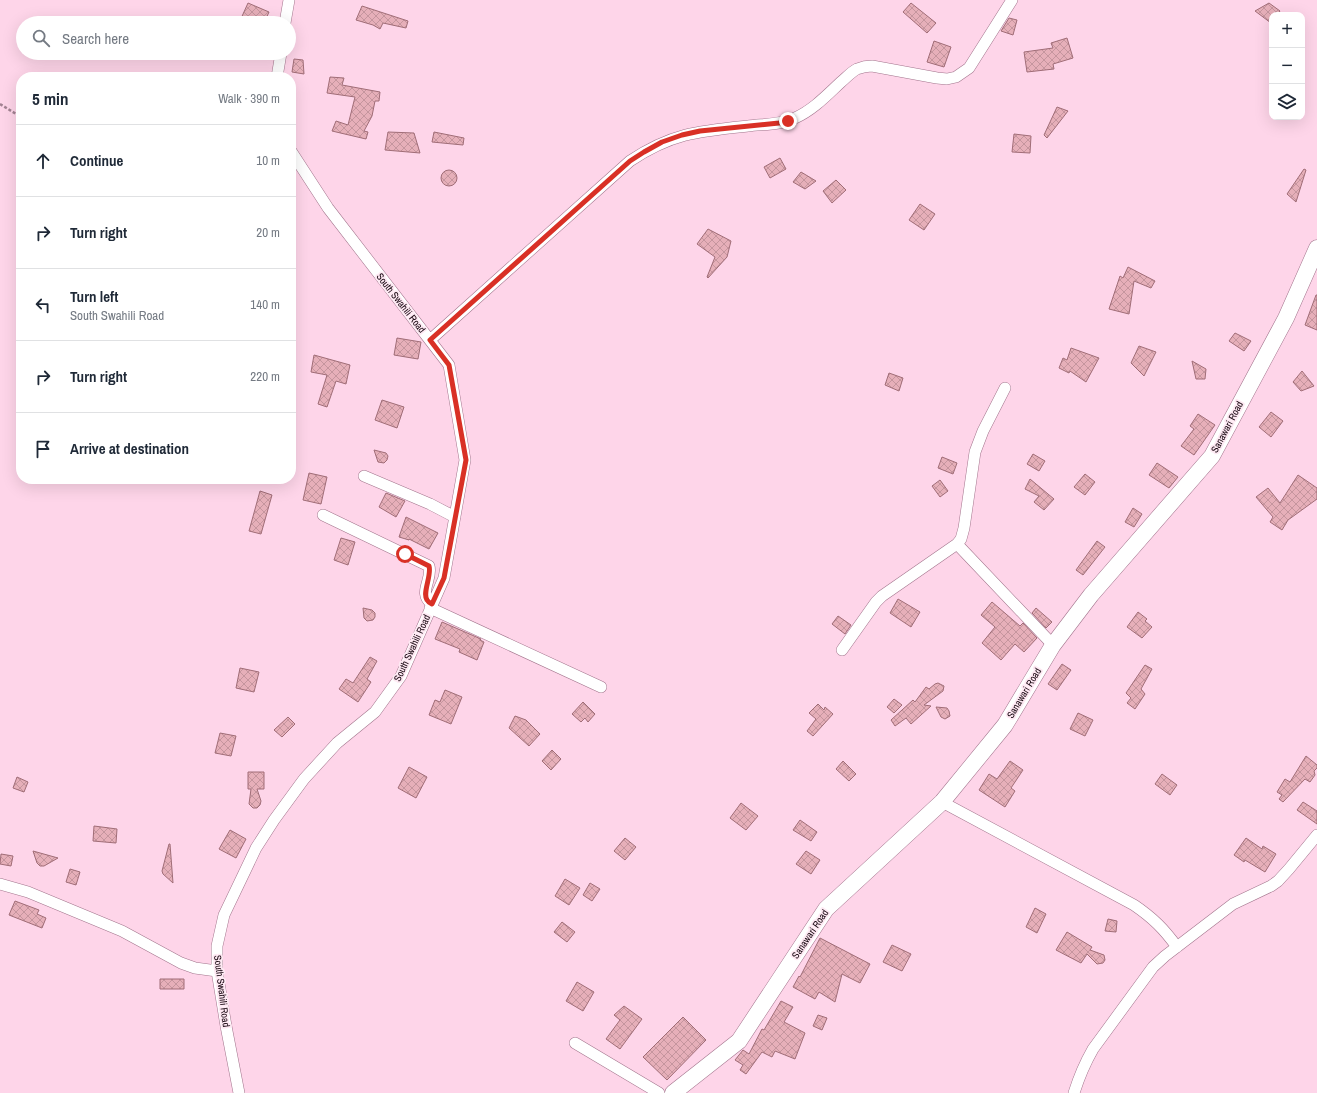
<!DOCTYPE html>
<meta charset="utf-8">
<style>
:root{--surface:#fff;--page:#f2f2f3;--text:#1f2937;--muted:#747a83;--line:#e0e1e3}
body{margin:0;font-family:"Archivo Narrow",sans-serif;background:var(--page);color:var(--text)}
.controls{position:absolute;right:12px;top:12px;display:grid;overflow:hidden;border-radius:8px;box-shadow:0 4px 16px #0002}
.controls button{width:36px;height:36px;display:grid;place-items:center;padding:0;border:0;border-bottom:1px solid var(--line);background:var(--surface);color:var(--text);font:20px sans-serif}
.stop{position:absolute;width:12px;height:12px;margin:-9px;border:3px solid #d93025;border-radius:50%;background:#fff}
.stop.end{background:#d93025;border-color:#fff;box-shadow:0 1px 4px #0008}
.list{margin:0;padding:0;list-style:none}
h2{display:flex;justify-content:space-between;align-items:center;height:52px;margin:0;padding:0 16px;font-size:17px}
h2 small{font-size:13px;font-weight:400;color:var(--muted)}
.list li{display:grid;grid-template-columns:26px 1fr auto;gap:12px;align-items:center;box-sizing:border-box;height:72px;padding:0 16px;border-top:1px solid var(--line)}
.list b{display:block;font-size:15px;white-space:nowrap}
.list p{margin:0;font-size:13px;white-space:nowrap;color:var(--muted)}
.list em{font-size:13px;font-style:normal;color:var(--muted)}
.icon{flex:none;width:22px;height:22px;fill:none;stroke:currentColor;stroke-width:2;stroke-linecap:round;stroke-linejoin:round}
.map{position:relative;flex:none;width:1317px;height:1093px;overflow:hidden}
.search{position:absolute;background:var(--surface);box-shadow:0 4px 16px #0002;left:16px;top:16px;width:280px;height:44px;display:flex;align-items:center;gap:10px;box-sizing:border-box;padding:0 14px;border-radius:22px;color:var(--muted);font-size:15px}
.panel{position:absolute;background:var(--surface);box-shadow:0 4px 16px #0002;left:16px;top:72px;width:280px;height:412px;border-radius:16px}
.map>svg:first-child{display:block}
.building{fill:url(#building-cross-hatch);stroke:#a06d77}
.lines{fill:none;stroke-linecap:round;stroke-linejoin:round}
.street-casing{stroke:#a2748c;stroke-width:12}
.secondary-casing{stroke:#a2748c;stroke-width:17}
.path{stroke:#a28292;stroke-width:2.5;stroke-dasharray:3 2;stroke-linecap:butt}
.street{stroke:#fff;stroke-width:11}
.secondary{stroke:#fff;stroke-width:16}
.route{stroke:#d93025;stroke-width:5}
.labels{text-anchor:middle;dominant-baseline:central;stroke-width:3.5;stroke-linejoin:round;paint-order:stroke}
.street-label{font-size:10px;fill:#16060f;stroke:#fee9f3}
</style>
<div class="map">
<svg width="1317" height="1093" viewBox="0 0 1317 1093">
<defs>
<pattern id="building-cross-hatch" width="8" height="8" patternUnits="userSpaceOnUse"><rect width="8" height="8" fill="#e6afb9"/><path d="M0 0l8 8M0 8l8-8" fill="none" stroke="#c5959e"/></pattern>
</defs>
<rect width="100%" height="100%" fill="#fed5e9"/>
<path class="building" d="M248,3L269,12L264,23H239Z
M911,3L936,23L927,33L903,12Z
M1269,3L1280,11L1277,15H1272L1271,23L1255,11Z
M362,6L408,21L406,28L383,23L380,29L373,25L356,20Z
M1009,18L1017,20L1013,35L1001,31Z
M1067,38L1073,58L1053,64L1054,69L1027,72L1024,52L1053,48L1051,43Z
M934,41L951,47L944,67L927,62Z
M294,59L303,60L304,74L292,72Z
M330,77L344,78L342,85L380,92L379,101H375L372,116L364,131L368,132L366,139L332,131L336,121L348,125L355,97L327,93Z
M1057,107L1068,111L1047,138L1044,135Z
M388,132L414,133L420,153L385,150Z
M434,132L464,138L463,145L432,142Z
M1014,134L1031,136L1030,153L1012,152Z
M780,158L786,169L770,178L764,167Z
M1304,169L1306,170L1296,202L1287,194Z
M441 178a8 8 0 1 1 16 0a8 8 0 1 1-16 0Z
M801,172L816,181L805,189L793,182Z
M836,180L846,190L832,203L823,191Z
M920,204L935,214L924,230L909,220Z
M708,229L731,241L727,257L708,278L707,277L715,257L697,244Z
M1128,267L1155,281L1151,288L1134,281L1129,314L1109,309L1120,276L1123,278Z
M1316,295H1317V330L1305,325Z
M1235,333L1251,341L1244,351L1229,341Z
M397,338L421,342L418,359L394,355Z
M1139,346L1156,352L1144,376L1131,363Z
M1071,348L1099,358L1086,382L1070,371L1069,373L1059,368L1063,358L1067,360Z
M314,355L350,365L346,384L336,381L327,407L318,404L327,375L311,372Z
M1192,361L1206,369L1205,379H1196Z
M1302,371L1314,386L1301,391L1293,382Z
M889,373L903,378L899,391L885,385Z
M382,400L404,407L397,428L375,420Z
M1271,412L1283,421L1271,437L1259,427Z
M1198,414L1215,425L1194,455L1181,446L1194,429L1190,426Z
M374,450L386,453L388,456L387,460L384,463L378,462Z
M1033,454L1045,461L1039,471L1027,464Z
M942,457L957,463L953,474L938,468Z
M1157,463L1178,477L1169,488L1149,475Z
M309,473L327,477L321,504L303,500Z
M1085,474L1095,482L1085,495L1074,487Z
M1298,475L1317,488V499L1288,520L1282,530L1270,522L1273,517L1256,497L1268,488L1280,503Z
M1030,479L1054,499L1044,510L1034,502L1039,496L1025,489Z
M940,480L948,491L940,497L932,486Z
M260,491L272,495L261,534L249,531Z
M386,493L405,501L396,517L379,507Z
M1133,508L1142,514L1134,527L1125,522Z
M406,517L438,533L429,549L409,539V540L399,537Z
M341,538L355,542L348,565L334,560Z
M1097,541L1105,547L1083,575L1076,570Z
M898,599L920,612L911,627L890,613Z
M992,602L1020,626L1023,623L1037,638L1024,652L1015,644L1001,660L982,643L995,627L981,615Z
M363,608L372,610L375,613V617L373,620L367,621L364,618Z
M1036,608L1052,622L1046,628L1032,613Z
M1138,612L1147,619L1145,621L1152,627L1142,638L1127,627Z
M838,616L851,625L845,634L832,624Z
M442,622L481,639L480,640L484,642L477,660L459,652L460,649L435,639Z
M370,657L377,661L367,679L371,682L358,702L339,689L346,679L353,683Z
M1062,664L1071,670L1057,690L1048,684Z
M1145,665L1152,669L1141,689L1145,694L1135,709L1127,703L1131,698L1126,693Z
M240,668L259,672L254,692L236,688Z
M938,683L944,686L943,691L924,705L931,706L911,724L906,718L895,726L891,720L913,700L915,702L926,687L929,689L935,684Z
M445,690L462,697L451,724L429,715L435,700L440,702Z
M894,699L902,705L894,713L887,707Z
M583,702L595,714L588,722L585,718L581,722L572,714Z
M818,704L824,710L825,707L833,714L813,736L807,731L816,719L809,713Z
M936,707L947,708L949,711L950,716L945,719L941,717Z
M1078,713L1093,720L1085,736L1070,729Z
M515,716L526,720L540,734L529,746L509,728Z
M288,717L295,724L282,737L274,730Z
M220,733L236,736L231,756L215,753Z
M552,750L561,759L551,770L542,761Z
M1306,756L1317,765V768L1314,771L1315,775L1310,782L1305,779L1283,802L1279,799L1282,795L1277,792L1285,779L1290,782Z
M843,761L856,774L849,781L836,769Z
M1010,761L1023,770L1011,788L1015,791L1005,807L979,790L989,774L997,779Z
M409,767L427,777L416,798L398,788Z
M248,772H264V789H257L261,801L260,805L257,808H253L249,804L251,789H248Z
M1162,774L1177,785L1170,795L1155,784Z
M17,777L28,782L24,792L13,788Z
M1303,802L1317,811V824L1297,810Z
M741,803L758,816L746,830L730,818Z
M800,820L817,832L811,841L793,830Z
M94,826L117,829L116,843L93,841Z
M230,830L246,839L236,858L219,849Z
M625,838L636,847L625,860L614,851Z
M1246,838L1262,849L1263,846L1276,854L1265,872L1245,860L1244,862L1234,855Z
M169,844H170L173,883L163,874L162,871Z
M33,851L58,858L44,866H40L37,863Z
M806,851L820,860L811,874L796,864Z
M1,854L13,856L11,866L0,864Z
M70,869L80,872L76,885L66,882Z
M565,879L580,888L569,905L555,896Z
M590,883L600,889L592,901L583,895Z
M15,901L39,910L37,914L46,918L42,928L9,915Z
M1035,908L1046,914L1037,933L1026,927Z
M1108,919L1117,921L1116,932L1105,931Z
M562,922L575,932L567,942L554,932Z
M1067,932L1092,947L1090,950L1104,955L1105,960L1103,963L1097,964L1087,954L1081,963L1056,950Z
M820,938L870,964L860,983L842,974L835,1002L819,992L815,999L793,987L799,976L800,977Z
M892,945L911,954L902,971L883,962Z
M160,979H184V989H160Z
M577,982L594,992L583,1011L566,1001Z
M781,1001L793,1007L784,1022L805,1033L795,1059L775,1051L772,1057L762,1052L746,1074L740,1070L743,1065L735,1060L743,1050L749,1054L762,1029L764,1030Z
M624,1006L642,1019L620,1049L606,1039L620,1020L614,1015Z
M818,1015L827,1018L822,1030L813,1026Z
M683,1017L706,1040L667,1080L643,1057Z"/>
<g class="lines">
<defs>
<path id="street" d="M285,23L289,0
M277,77L281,53
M430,340L630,161C672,133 699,131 748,126C763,124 781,125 795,118C813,110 827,95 841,82C846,78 851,72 857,69C862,67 867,66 872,66L937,78L947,79L956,77L969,68L1012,0
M364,476L430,504L455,517
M323,515L429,566C433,580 417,593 432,604
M957,544L1053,645
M430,608L601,687
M842,650L876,602L882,596L957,544L961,539L964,528L975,452L983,431L1005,388
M942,802L1134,905C1153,918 1164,929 1177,947
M0,884L28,892L122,931L181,963L195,968L217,971
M575,1043L659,1093
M239,1093L226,1026L217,971V946L224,915L256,848L274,820L304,779L337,743L375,712L401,676L444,578L465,460L449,365L328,208L291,151
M1074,1093C1079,1077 1085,1063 1093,1049L1153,967L1165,956L1233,904L1271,886L1278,881L1289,869L1317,835"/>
<path id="secondary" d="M673,1093L739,1041L826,909L942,802L1005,725L1053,645L1091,595L1212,456L1286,318L1317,248"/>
</defs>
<use href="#street" class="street-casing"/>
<use href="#secondary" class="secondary-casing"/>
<path class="path" d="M0,104L21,117"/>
<use href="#street" class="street"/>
<use href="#secondary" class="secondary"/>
</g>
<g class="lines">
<path class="route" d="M405,554L429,566C432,575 422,593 427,600C428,602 430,603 432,604L444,578L466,460L449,365L430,340L630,161L644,152L662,142L682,135L700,131L779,123L788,121"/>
</g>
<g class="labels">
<g class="street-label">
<text transform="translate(401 303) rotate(52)">South Swahili Road</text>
<text transform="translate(1227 427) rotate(-62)">Sanawari Road</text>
<text transform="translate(412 648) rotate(-65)">South Swahili Road</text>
<text transform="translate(1024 693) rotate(-59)">Sanawari Road</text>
<text transform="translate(810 934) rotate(-56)">Sanawari Road</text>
<text transform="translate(222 991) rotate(83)">South Swahili Road</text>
</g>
</g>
</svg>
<div class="controls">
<button>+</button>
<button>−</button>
<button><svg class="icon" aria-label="layers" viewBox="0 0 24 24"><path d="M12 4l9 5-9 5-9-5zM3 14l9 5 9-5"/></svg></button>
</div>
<div class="stop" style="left:405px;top:554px"></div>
<div class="stop end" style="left:788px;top:121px"></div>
<div class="search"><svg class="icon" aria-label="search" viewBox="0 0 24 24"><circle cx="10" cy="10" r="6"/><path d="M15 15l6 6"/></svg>Search here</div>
<section class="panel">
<h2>5 min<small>Walk · 390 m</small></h2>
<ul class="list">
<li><svg class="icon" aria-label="ahead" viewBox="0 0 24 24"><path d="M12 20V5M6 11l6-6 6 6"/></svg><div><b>Continue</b></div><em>10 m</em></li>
<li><svg class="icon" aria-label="right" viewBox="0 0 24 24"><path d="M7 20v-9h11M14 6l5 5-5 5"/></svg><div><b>Turn right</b></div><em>20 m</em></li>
<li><svg class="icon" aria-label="left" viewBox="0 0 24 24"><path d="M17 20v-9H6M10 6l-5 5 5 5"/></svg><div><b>Turn left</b><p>South Swahili Road</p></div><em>140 m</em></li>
<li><svg class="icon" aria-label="right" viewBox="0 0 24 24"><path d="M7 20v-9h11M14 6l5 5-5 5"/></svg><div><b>Turn right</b></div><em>220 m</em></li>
<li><svg class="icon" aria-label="arrive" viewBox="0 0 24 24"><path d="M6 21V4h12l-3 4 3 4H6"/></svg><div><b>Arrive at destination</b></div></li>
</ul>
</section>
</div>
